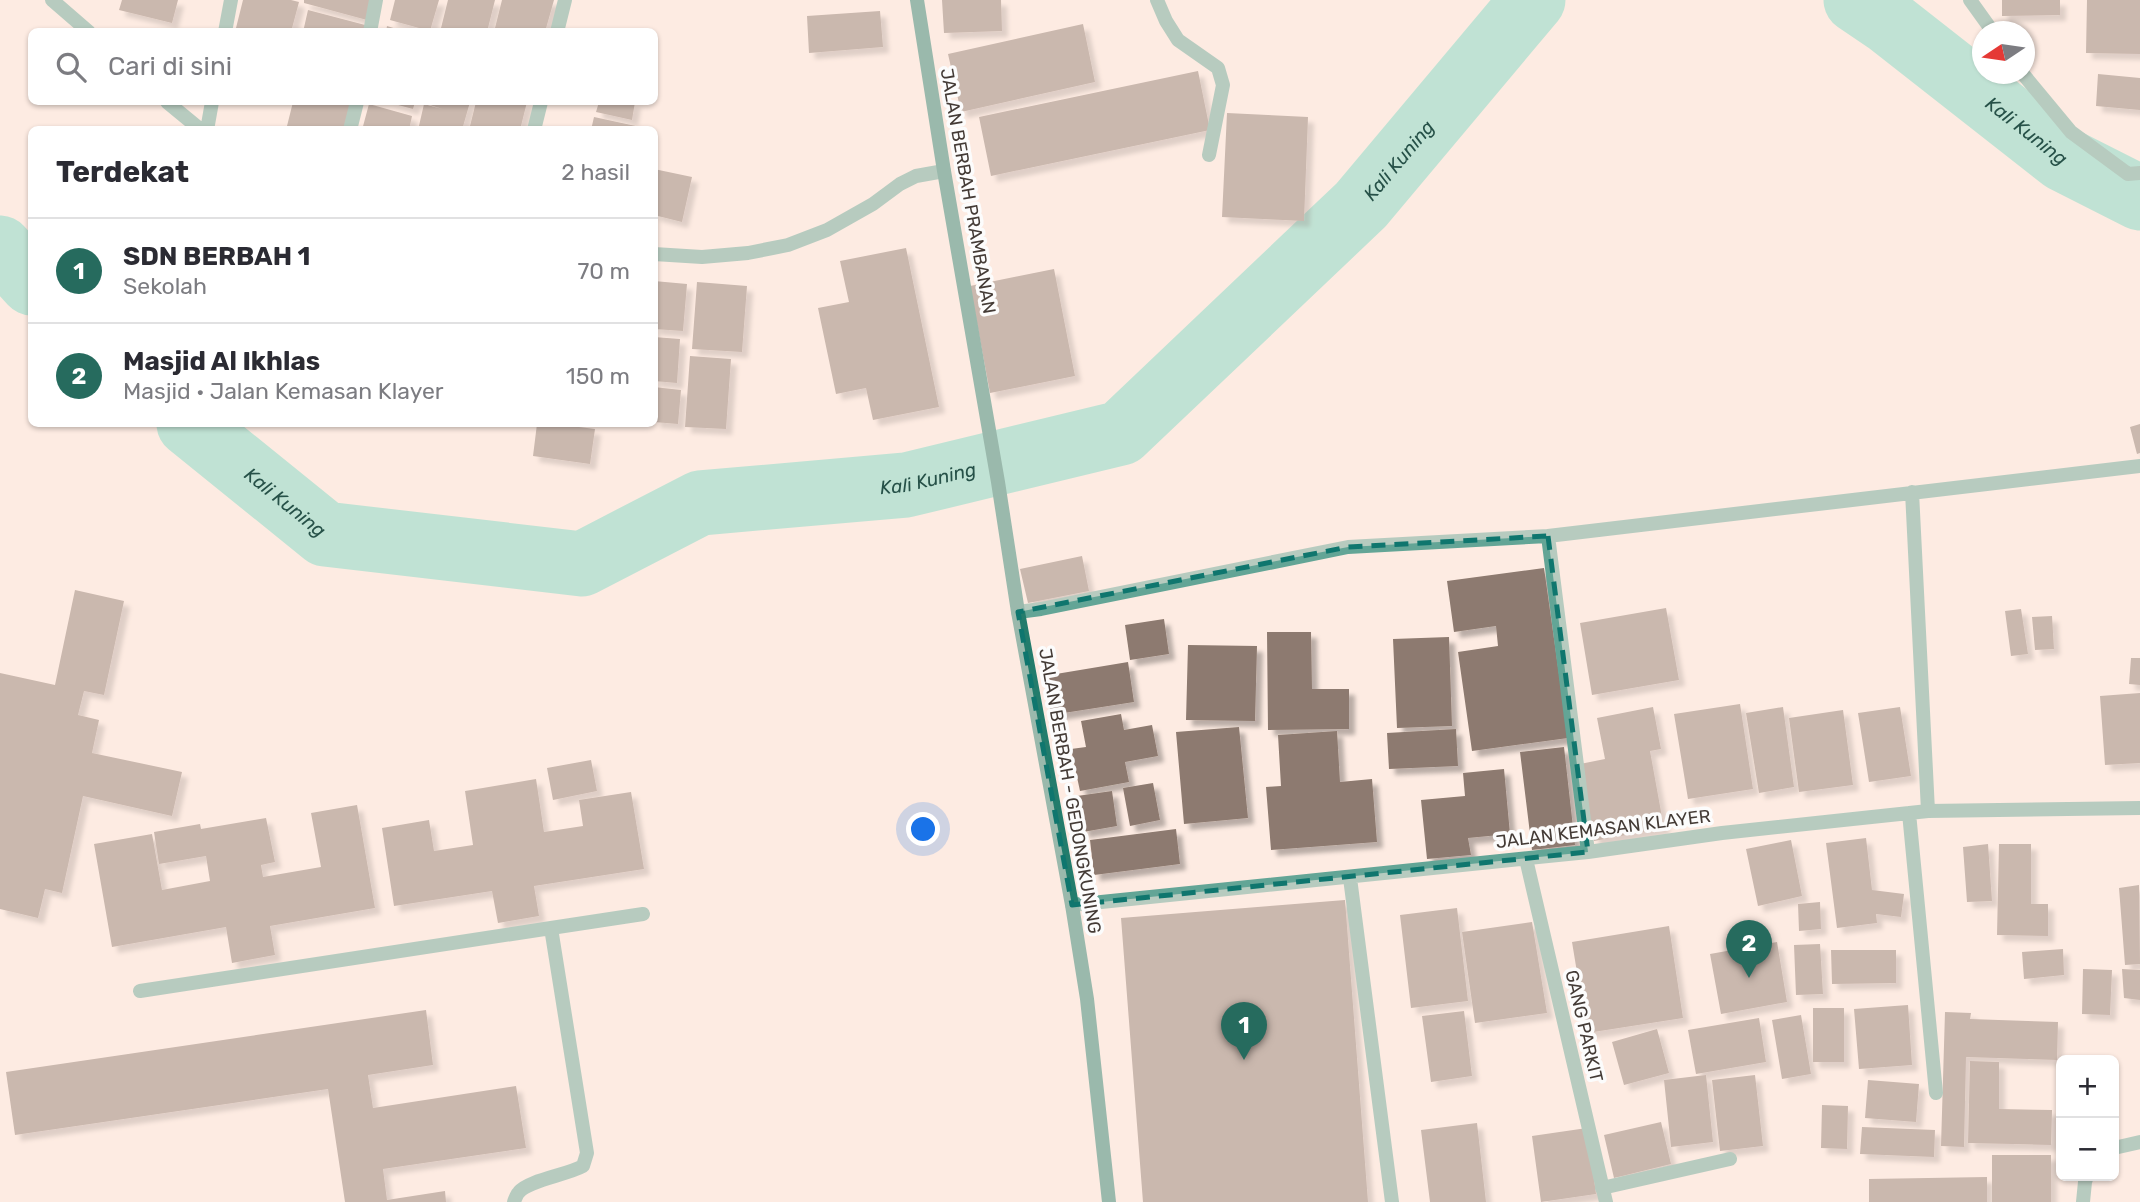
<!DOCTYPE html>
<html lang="id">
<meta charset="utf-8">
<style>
:root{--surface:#fff;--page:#f7f7f7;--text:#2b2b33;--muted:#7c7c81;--line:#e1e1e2;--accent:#266b5e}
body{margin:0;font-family:Rubik,sans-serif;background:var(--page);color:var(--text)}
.controls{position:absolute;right:21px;bottom:21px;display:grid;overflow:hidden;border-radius:10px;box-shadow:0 2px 5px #0004}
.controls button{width:63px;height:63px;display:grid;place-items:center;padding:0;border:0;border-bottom:2px solid var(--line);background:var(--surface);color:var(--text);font:35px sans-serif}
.compass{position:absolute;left:1972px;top:21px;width:63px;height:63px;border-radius:50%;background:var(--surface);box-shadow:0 2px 5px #0004;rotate:257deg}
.you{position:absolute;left:924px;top:830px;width:24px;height:24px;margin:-18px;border:5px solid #fff;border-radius:50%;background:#1a73e8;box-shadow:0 0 0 10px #1a73e833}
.badge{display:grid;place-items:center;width:46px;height:46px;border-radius:50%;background:var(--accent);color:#fff;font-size:23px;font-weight:700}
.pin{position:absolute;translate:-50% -58px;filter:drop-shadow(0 2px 4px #0008)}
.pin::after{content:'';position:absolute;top:37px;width:24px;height:21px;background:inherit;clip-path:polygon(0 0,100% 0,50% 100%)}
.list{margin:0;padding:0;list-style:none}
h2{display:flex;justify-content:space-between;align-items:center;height:91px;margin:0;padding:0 28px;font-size:30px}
h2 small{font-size:23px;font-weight:400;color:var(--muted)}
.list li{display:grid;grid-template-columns:46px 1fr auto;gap:21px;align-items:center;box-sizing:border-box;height:105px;padding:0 28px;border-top:2px solid var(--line)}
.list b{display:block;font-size:26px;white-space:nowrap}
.list p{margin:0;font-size:23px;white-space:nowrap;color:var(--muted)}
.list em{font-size:23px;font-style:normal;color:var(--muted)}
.icon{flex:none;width:38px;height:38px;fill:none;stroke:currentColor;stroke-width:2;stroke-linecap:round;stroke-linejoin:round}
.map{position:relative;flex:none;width:2140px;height:1202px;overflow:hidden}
.search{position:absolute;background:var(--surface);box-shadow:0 2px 5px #0004;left:28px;top:28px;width:630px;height:77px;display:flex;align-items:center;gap:18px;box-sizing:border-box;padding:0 24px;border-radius:10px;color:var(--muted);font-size:26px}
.panel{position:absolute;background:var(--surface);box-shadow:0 2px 5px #0004;left:28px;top:126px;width:630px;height:301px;border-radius:10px}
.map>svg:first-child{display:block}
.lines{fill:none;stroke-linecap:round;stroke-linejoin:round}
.river{stroke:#77d8c3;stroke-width:65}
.building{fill:#8d7a6f;filter:url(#shadow)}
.service{stroke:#63a596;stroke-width:14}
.minor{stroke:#63a596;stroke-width:14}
.secondary{stroke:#237c6c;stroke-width:14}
.marked{fill:none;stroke:#0f766e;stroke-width:5;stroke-dasharray:14 9;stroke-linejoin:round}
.labels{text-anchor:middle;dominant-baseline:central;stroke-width:7;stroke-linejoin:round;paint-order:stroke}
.street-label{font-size:18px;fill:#443b36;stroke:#fcfcfc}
.water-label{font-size:19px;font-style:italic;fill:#265148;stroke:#fcfcfc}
</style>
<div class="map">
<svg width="2140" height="1202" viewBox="0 0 2140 1202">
<defs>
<filter id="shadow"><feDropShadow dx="6" dy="6" stdDeviation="2" flood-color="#0004"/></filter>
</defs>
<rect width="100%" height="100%" fill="#fdebe2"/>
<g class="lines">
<g class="river">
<path id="s1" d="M1856,0L1887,21L2063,159L2140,198"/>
<path d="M0,248L32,283"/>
<path id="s2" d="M189,424L325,534L582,564L700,503L906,485L1121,433L1361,205L1533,0"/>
</g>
</g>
<path class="building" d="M122,0H178L172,23L119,10Z
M243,0H291L299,2L291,32H235Z
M304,0H372L367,20L304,3Z
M395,0H439L430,31L390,20Z
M448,0H495L487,32H440Z
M502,0H554L545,32H494Z
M942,0H1001L1002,31L944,33Z
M2002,0H2060V15L2002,16Z
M2087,0H2140V54L2086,53Z
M308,10L369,26L368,32H303Z
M880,11L883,47L809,53L807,16Z
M1083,24L1095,82L961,112L948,54Z
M387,26L403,31V32H386Z
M1198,71L1210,130L991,176L979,117Z
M2098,74L2140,78V110L2096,106Z
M293,102H352L345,130H286Z
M387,102H415L413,109Z
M427,102H470L462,130H418L424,104L442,109L427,104Z
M476,102H527L520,130H469Z
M599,102H635L632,120L596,112Z
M369,104L412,116L409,130H362Z
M1227,113L1308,117L1304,221L1222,217Z
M594,117L645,128V130H591Z
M654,169L692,177L682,222L654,215Z
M906,248L939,407L873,420L866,388L836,394L818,308L849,302L840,261Z
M1054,269L1075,376L990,393L970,286Z
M654,281L687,284L683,331L654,329Z
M697,282L747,286L742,352L692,349Z
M654,337L680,339L677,383L654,381Z
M690,356L731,359L726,429L685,427Z
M654,387L681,390L678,424L654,422Z
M537,424H555L595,429L590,464L533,456Z
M2140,424V453L2137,454L2130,427Z
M1082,556L1089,591L1028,603L1020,569Z
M1544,568L1568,738L1472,751L1458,652L1498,646L1496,626L1454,632L1447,581Z
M75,590L124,601L104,695L84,691L78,715L99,720L92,753L182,772L172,816L83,796L62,893L45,889L38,918L0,909V673L55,685Z
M1666,608L1679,680L1592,695L1580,623Z
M2021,609L2028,654L2011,656L2005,611Z
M2052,616L2054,649L2035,650L2032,617Z
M1164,619L1169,654L1130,660L1125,625Z
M1267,632H1311L1312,689H1349V729L1268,730Z
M1449,637L1452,726L1397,728L1393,639Z
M1188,645L1257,646L1255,721L1186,720Z
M2131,658H2140V685L2129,684Z
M1128,662L1134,702L1051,715L1044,676Z
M2140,693V763L2105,765L2100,696Z
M1740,704L1753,789L1688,799L1674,714Z
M1653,707L1661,749L1650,751L1664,828L1594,841L1580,764L1605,759L1597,718Z
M1783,707L1794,787L1759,793L1746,713Z
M1900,707L1911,776L1869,782L1858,713Z
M1843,710L1853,785L1799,792L1789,718Z
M1121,714L1124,730L1152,725L1158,756L1125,762L1129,782L1080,791L1071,749L1086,747L1081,721Z
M1239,727L1248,818L1184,824L1176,732Z
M1456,729L1458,766L1389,769L1387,733Z
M1337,731L1340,782L1372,779L1377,842L1271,850L1266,787L1281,786L1278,735Z
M1564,747L1575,845L1532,850L1520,752Z
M591,760L597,791L553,800L547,768Z
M1504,769L1510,834L1468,838L1471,855L1427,859L1421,800L1465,796L1463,773Z
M536,779L544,832L583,826L579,800L631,792L644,869L534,886L539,916L498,923L492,891L394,906L382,828L429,820L434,851L473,845L465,791Z
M1153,783L1160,820L1130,826L1123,788Z
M1112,791L1117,826L1083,832L1077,796Z
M357,805L375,908L270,926L275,955L232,963L226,927L112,947L94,844L152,834L162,890L210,881L206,856L159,864L154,832L200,824L201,829L266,818L275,862L261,865L263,877L321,867L311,813Z
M1176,829L1180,864L1094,875L1090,840Z
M1866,838L1872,890L1904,894L1901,917L1876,914L1877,923L1837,928L1826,843Z
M1791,840L1802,896L1758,906L1746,849Z
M1988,844L1992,901L1967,902L1963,847Z
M1999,844H2031V904H2048V936L1997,935Z
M2139,885L2140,964L2125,965L2119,888Z
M1345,900L1368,1202H1143L1121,918Z
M1820,902L1821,929L1799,931L1798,904Z
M1457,908L1468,1001L1411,1008L1400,915Z
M1532,922L1547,1013L1475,1023L1462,932Z
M1669,926L1683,1018L1587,1033L1572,942Z
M1777,942L1787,1002L1721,1014L1710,954Z
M1820,944L1823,994L1796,995L1794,945Z
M2063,949L2064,975L2024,979L2022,952Z
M1831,950H1896V983L1832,984Z
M2083,969L2112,970L2110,1015L2082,1014Z
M2122,969L2140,970V1000L2124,998Z
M1908,1005L1912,1065L1859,1069L1854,1009Z
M1813,1008H1844V1062H1813Z
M426,1010L433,1065L368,1075L373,1108L516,1086L526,1148L383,1169L387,1200L445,1191L446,1202H345L328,1089L15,1135L6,1072Z
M1464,1011L1472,1076L1431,1082L1422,1016Z
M1945,1012L1971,1013L1970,1019L2058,1022L2057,1060L1966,1057L1964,1147L1941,1146Z
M1801,1015L1811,1074L1782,1079L1772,1020Z
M1759,1018L1766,1062L1696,1074L1688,1030Z
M1657,1029L1669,1073L1624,1085L1612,1042Z
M1970,1061L1999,1062V1109L2052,1110L2051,1145L1968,1143Z
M1706,1075L1713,1142L1671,1147L1664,1080Z
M1755,1075L1763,1146L1720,1151L1712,1080Z
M1868,1080L1919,1084L1916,1122L1865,1118Z
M1822,1105L1848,1106L1847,1149L1821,1148Z
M1661,1122L1671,1164L1614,1178L1604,1135Z
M1477,1123L1486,1202H1430L1421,1130Z
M1862,1127L1935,1130L1934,1157L1860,1154Z
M1587,1128L1596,1194L1541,1202L1532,1136Z
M1992,1155H2051V1202H1992Z
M1987,1177V1202H1869V1179Z"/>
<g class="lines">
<path class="service" d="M1157,0L1166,21L1178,40L1218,68L1223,85L1209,155
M551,928L643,914
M140,991L551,928L587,1153L583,1166C567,1175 529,1180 519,1192C518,1192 514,1201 514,1202
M1602,1188L1730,1159"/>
<path class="minor" d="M52,0L89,32
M1970,0L1993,32
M225,32L231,0
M370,32L376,0
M557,32L565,0
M2023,74L2071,132L2128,174L2140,173
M167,102L201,130
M207,130L212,102
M350,130L357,102
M534,130L541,102
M654,254L702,257L748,253L788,245L827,230L873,204L900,184L916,176L944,171
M1912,492L1928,811
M1548,536L1588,852
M1018,612L1041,609L1348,547L1548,536L2140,466
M1909,813L1936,1093
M1526,859L1606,1202
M1350,878L1392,1202
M1072,905L1588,852L1722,833L1928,811L2140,808
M2114,1148L2140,1142
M2083,1202L2085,1182L2087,1176"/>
<path class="secondary" d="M917,0L944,171L998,482L1018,612L1072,905L1087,999L1109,1202"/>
</g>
<path d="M0 0H2140V1202H0ZM1548,536L1588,852L1072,905L1018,612L1348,547Z" fill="#fdebe2" fill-opacity=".55" fill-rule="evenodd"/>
<path class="marked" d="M1548,536L1588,852L1072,905L1018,612L1348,547Z"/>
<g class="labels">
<g class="street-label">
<text transform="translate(968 191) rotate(80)">JALAN BERBAH PRAMBANAN</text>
<text transform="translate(1070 791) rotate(80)">JALAN BERBAH - GEDONGKUNING</text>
<text transform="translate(1603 829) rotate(-7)">JALAN KEMASAN KLAYER</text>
<text transform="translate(1584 1026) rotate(77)">GANG PARKIT</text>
</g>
<g class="water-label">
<text stroke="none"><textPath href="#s1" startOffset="215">Kali Kuning</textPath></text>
<text stroke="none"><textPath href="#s2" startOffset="1384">Kali Kuning</textPath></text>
<text stroke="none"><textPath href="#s2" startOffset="796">Kali Kuning</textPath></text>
<text stroke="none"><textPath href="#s2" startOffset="124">Kali Kuning</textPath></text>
</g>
</g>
</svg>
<div class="controls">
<button>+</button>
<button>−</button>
</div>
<svg class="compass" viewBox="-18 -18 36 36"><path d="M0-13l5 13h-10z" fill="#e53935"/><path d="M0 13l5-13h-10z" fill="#7c7c81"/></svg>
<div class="you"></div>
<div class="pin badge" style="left:1244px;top:1060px">1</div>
<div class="pin badge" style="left:1749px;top:978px">2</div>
<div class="search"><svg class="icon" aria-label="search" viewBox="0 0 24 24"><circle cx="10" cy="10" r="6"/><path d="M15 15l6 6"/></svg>Cari di sini</div>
<section class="panel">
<h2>Terdekat<small>2 hasil</small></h2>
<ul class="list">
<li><span class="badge">1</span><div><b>SDN BERBAH 1</b><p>Sekolah</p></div><em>70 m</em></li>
<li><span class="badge">2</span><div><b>Masjid Al Ikhlas</b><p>Masjid · Jalan Kemasan Klayer</p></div><em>150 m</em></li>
</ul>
</section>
</div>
